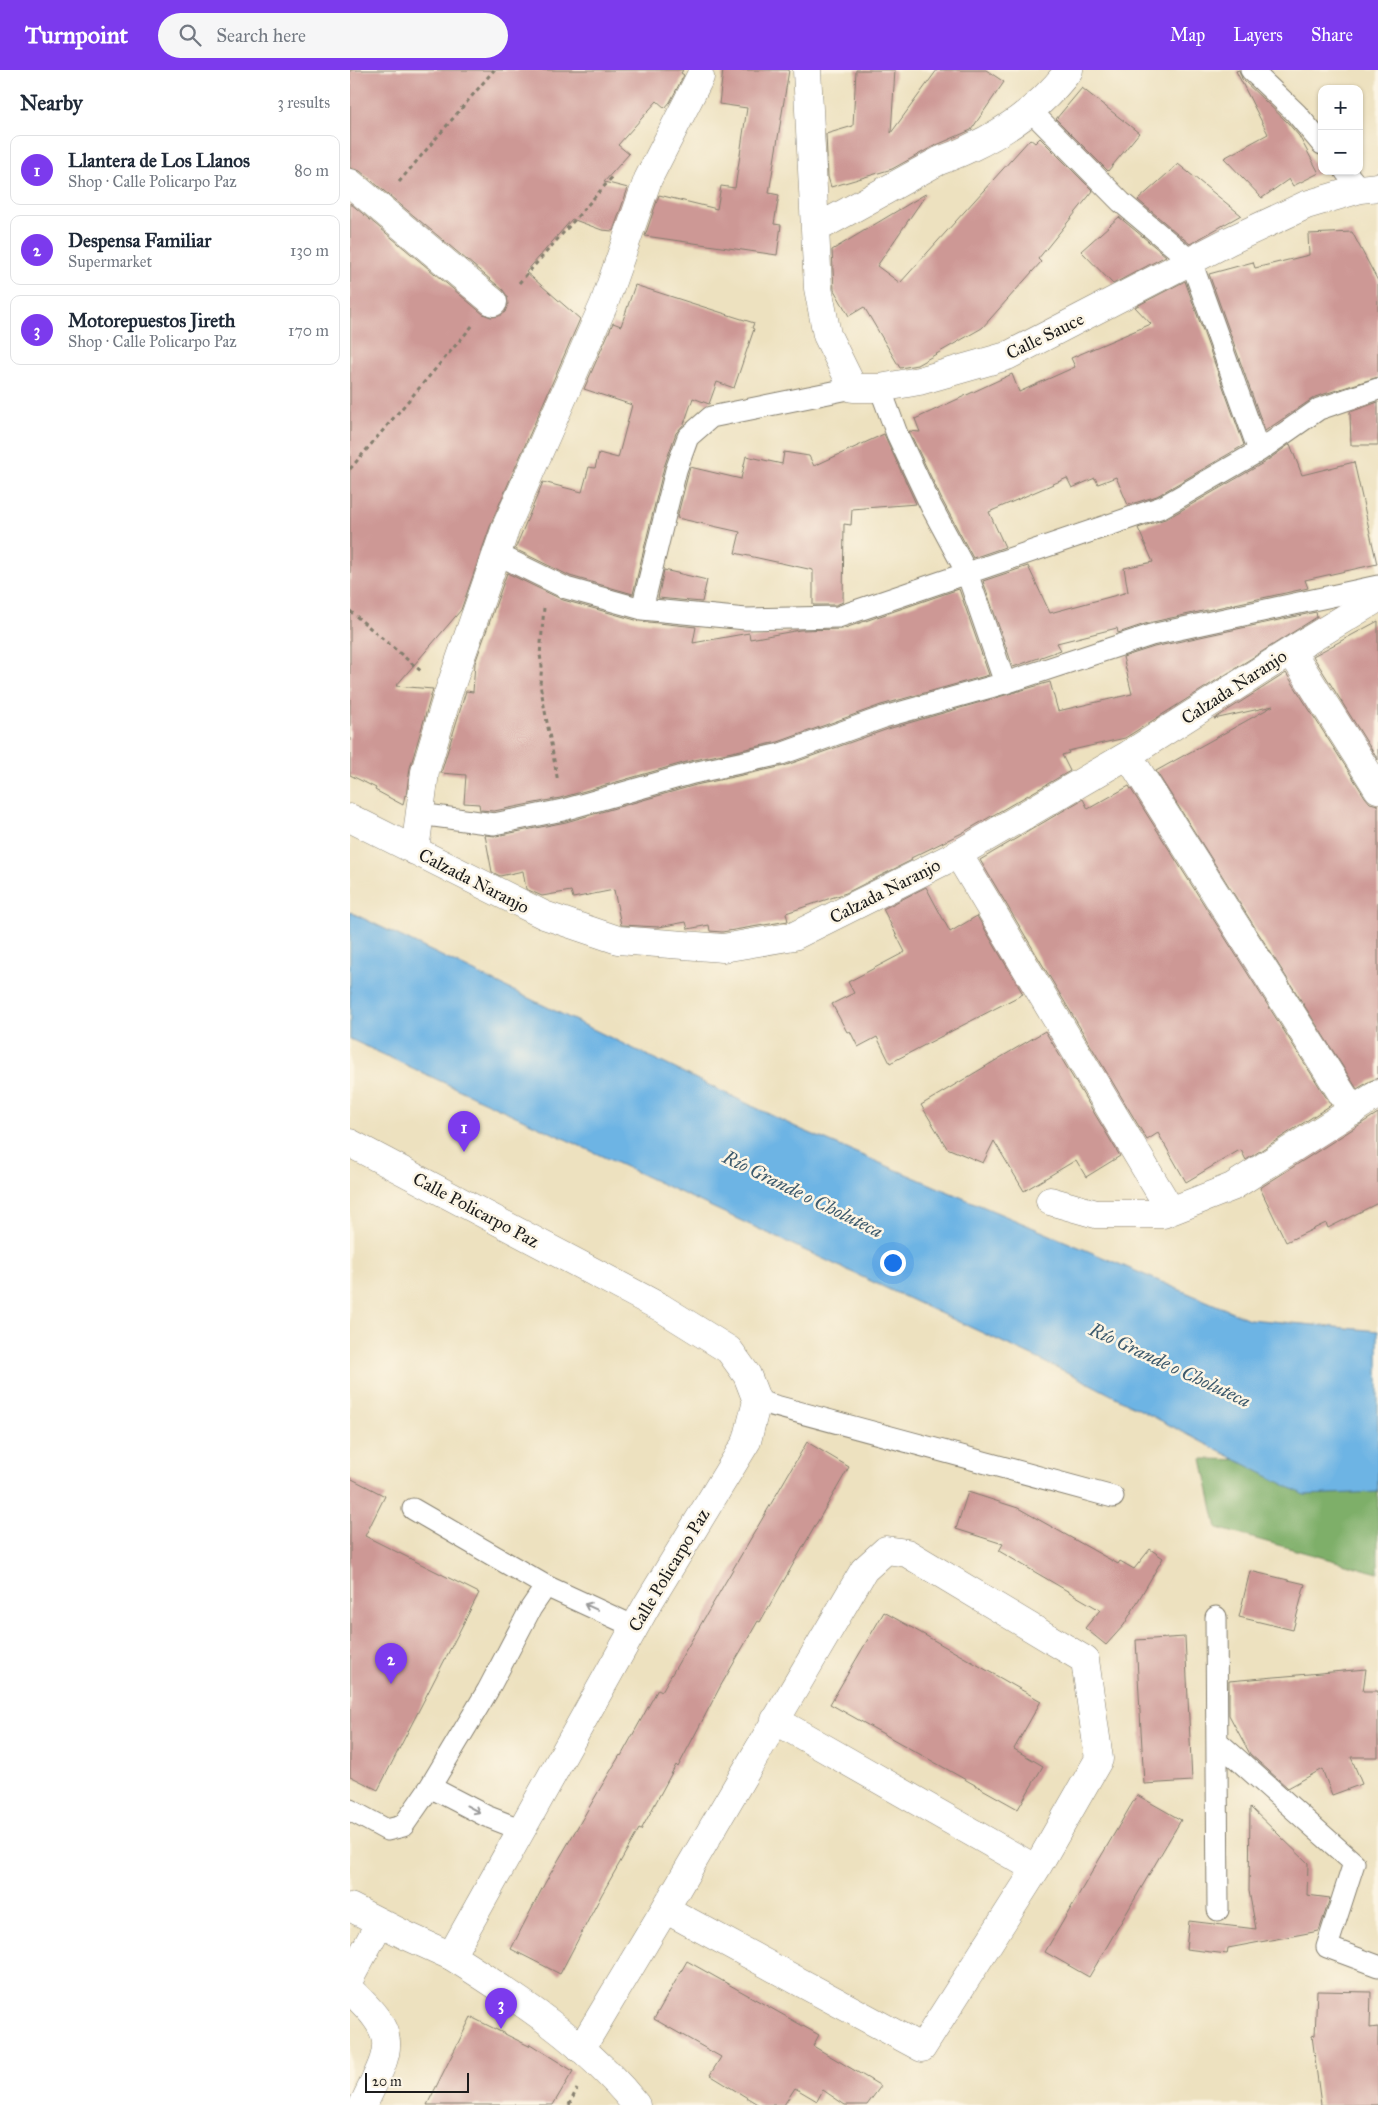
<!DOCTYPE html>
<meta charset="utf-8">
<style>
:root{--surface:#fff;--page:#f6f6f7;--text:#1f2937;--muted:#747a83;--line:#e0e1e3;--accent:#7c3aed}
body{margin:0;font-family:"IM FELL Great Primer",serif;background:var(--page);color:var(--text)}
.controls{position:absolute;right:15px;top:15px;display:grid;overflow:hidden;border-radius:10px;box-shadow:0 1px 4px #0004}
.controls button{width:45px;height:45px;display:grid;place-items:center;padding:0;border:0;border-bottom:1px solid var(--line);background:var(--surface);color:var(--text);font:25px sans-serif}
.scale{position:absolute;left:15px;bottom:12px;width:104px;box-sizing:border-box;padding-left:5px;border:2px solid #1c1c1c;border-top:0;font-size:14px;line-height:18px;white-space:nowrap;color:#1c1c1c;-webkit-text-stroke:4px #fcf5e5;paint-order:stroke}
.you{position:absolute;left:542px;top:1192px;width:18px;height:18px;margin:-12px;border:4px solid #fff;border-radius:50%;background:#1a73e8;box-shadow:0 0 0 8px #1a73e833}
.badge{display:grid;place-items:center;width:32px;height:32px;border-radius:50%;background:var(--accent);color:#fff;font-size:16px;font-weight:700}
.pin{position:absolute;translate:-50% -41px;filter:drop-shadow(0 1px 2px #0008)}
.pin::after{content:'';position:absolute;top:26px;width:18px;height:15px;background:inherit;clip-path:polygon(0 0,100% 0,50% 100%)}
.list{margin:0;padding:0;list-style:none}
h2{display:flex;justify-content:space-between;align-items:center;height:65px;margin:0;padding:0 20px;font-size:21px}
h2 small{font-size:16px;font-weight:400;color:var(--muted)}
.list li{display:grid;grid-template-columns:32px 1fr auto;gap:15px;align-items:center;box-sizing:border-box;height:70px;margin:0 10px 10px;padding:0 10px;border:1px solid var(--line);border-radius:10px}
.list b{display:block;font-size:19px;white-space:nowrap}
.list p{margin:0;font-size:16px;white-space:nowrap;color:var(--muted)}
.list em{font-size:16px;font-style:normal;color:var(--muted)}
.icon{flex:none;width:28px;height:28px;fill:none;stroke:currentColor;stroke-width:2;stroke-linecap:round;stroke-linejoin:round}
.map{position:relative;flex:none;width:1028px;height:2035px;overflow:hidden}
header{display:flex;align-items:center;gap:30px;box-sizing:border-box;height:70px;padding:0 25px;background:var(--accent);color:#fff}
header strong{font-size:24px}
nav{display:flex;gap:28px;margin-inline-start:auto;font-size:18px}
.search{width:350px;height:45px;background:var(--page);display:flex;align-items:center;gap:12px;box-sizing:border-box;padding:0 18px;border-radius:28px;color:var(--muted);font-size:19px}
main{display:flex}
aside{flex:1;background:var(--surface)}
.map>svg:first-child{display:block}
.forest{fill:#7eaf69;stroke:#4d6642}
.water{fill:#6db4e4;stroke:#446880}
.building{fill:#cd9895}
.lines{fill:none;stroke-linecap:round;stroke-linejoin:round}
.service-casing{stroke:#847e6e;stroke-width:23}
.minor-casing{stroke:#847e6e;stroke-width:29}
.tertiary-casing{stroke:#847e6e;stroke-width:29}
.path{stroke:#847e6e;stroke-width:3;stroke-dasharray:4 4;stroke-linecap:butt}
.service{stroke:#fff;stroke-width:21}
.minor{stroke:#fff;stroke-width:28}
.tertiary{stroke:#fff;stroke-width:28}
.oneway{stroke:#999}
.labels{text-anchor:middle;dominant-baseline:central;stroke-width:5;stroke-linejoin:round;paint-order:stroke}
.street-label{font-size:18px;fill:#1c1c1c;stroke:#fcf5e5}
.water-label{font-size:19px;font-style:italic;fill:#3c596c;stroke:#fcf5e5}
</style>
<header>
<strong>Turnpoint</strong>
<div class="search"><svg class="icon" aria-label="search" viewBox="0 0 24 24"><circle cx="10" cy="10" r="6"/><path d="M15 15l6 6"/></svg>Search here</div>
<nav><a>Map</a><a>Layers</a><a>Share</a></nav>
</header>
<main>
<aside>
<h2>Nearby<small>3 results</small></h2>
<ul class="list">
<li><span class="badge">1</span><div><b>Llantera de Los Llanos</b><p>Shop · Calle Policarpo Paz</p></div><em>80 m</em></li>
<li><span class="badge">2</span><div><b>Despensa Familiar</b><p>Supermarket</p></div><em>130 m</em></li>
<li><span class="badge">3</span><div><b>Motorepuestos Jireth</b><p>Shop · Calle Policarpo Paz</p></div><em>170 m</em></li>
</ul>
</aside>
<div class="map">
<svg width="1028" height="2035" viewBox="0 0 1028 2035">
<rect width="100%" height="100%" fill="#fcf5e5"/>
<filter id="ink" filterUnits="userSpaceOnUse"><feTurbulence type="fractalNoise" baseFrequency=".02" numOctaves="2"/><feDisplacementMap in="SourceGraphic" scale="10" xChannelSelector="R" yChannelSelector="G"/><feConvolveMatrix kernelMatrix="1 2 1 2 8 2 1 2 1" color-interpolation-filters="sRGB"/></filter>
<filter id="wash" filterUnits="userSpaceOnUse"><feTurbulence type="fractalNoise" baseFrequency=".0096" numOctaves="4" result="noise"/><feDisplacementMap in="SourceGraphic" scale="20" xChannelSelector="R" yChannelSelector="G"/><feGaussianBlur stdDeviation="1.12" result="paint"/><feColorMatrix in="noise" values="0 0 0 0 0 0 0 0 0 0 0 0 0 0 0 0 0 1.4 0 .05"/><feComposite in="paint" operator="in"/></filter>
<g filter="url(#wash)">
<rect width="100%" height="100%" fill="#ede1bf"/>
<path class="forest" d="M852,1389L1028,1392V1503L867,1458Z"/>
<path class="water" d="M0,842L452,1060L899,1249L1028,1261V1422L954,1425L723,1305L0,969Z"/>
<g id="blocks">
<path class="building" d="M0,0H333L331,3L334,5L320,32L315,38L307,31L268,75L279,84L254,112L278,118L263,161L252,160L222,149L176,202L230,249L142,451L111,540L46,616L83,619L60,698L56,726L55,725L53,735L25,720L26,718L0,705V133L133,244L141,247L149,246L155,242L158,234L157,226L153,220L10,101L0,98Z
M373,0H439L419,123L429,125L424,154L431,155L427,185L295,166L309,125L367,139L371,116L385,118L397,38L369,34Z
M506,0H545L541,63L587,0H636L654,12L621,60L582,77L542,99L481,117L478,107L476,64L503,56Z
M889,0L892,9L937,52L949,66L969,103L943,116L939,109L912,128L874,88L918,64L886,1Z
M732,18L789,63L758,101L706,49Z
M690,68L743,121L688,189L691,192L632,258L567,295L550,298L514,237L499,246L484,220L482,180L577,123L527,196L550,213L680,69L685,73Z
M828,94L891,145L840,174L788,130Z
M769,147L816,186L763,214L731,181Z
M1002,162L1028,211V307L965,327L915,361L859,204L903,192L905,198L959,185L958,164Z
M835,211L894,375L807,426L778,435L766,407L748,414L745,408L722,418L717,408L639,442L655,477L623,488L592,430L559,361L570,362L565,349L662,304L669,322L725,297L721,288L801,254L785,237Z
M285,215L404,253L402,258L404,259L384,318L367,312L359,334L343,328L334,354L326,363L314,397L283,524L220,506L165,479L193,412L232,422L239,397L245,398L249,383L268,388L282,335L234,319L263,253L271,256Z
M1028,332V375H1001L1000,342Z
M534,364L566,434L502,439L501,455L494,454L493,532L486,535H463V500L385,483L390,462L327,448L340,397L391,409L396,386L432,394L434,382L459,386L464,396Z
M940,374L952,405L1004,392L1027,494L955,510L958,518L798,553L768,563L767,558L707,573L711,580L663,597L633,511L678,496L700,543L778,522L774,498L803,492L788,458L818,448L915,392Z
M314,500L357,510L352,532L308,528Z
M157,503L213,530L289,551L346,557L343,573L399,563L400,569L450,560L492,559L609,519L639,605L531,635L428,672L340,691L210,728L144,741L130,740L129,734L114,733L116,705L91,703L116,621L123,622L125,593Z
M966,542L967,547L775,668L718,681L719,683L712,685L720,701L612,763L561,788L562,790L496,823L436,843L438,851L372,862L360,861L359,855L338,859L336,852L309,857L271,855L264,820L223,828L221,821L192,826L176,819L173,801L150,806L142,802L135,765L146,766L216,752L346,715L434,696L538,659L700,612L708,641L782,624L773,587L804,577Z
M1028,551V690L963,586Z
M936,603L1015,727L1020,733L1028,735V1008L1020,1011L1007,1019L806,701L923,636L864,649Z
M779,716L981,1035L896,1090L891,1080L888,1081L836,1112L808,1063L797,1070L630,790L733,729L738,739Z
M576,817L600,862L627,846L673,924L540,993L527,967L508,977L500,961L497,962L482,934L504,923L498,912L555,882L533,839Z
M695,961L770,1086L736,1107L726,1090L674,1121L644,1071L633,1093L597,1078L571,1035Z
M1028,1043V1133L978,1158L976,1153L936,1172L910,1118Z
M457,1372L499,1397L410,1552L408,1551L370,1617L328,1697L326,1695L291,1760L289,1759L252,1824L210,1904L161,1879L195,1813L251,1717L270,1685L271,1686L308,1619L312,1621Z
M0,1408L35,1426L15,1466L129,1523L28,1720L0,1706Z
M618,1422L668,1438L768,1494L770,1491L784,1499L800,1479L813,1488L774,1555L756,1575L735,1558L750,1540L649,1481L653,1474L606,1459Z
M900,1501L955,1514L943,1560L889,1547Z
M534,1542L691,1631L664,1679L693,1696L668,1739L480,1634Z
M835,1567L842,1711L794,1714L786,1570Z
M1016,1599L1013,1621H1028V1687H1001L1012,1714L982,1725L972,1699L938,1718L900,1684L879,1645V1611Z
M787,1725L831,1750L739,1907L695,1882Z
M900,1737L958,1793L957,1825L980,1828L969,1861L878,1878L877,1884L836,1879L839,1851L906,1859L899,1821Z
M337,1891L469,1965L463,1976L531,2016L517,2035H495L473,2020L467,2031L445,2018L434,2035H409L360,2005L371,1987L304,1949Z
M967,1921L1021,1922L1020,1958L1028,1957V2035H971L962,1966L965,1965Z
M121,1947L179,1976L180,1974L223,2001L203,2035H77Z"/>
</g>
</g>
<g filter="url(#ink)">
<use href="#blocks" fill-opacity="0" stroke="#847e6e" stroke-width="1"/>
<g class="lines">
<defs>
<path id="service" d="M901,0L946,43L972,74
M995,101L1010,119
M530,318L547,364L581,436L617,503L655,613
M909,381L969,339L1028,319
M147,484L216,518L292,539L396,549L488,547L812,437L909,381L841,191L771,132L681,41
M292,539L326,400L338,367L361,347L503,318
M69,744L144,754L213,740L343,703L431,684L534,647L655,613L801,565L1028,516
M407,1331L763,1427
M63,1439L196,1516L285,1557
M866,1547L868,1840
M867,1671L1004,1793L977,1877L1028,1896
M80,1717L136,1746L172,1760
M0,1740L37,1760L53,1756L80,1717L138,1620L181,1538L196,1516"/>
<path id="minor" d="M457,0L468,218L477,265L503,318H530L569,311L657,286L879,171L956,135L1010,119L1028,117
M0,113L143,232
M465,159C507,137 548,113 589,91C599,87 608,84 618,79C657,61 693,35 719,0
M941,581L1028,719
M778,685L1003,1041
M0,748L194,845L268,870L373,878L444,866L608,784L778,685L941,581L1028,528
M65,781L75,702L98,624L156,457L254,234L298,109L350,7
M608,784L821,1141
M700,1131L746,1144H813L882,1117L1028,1024
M425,1650L686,1799
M0,1837L57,1866L101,1886
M0,1908L30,1852
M0,1920C51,1968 41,1977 13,2035
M231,1979L315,1839L514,1500L536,1480L557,1483L735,1590L749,1689L686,1799L572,1978L315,1839"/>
<path id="tertiary" d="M0,1073L310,1237L379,1280L397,1305L407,1331L397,1371L297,1535L101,1886C166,1927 238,1974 286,2035"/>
</defs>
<use href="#service" class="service-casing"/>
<use href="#minor" class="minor-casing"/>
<use href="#tertiary" class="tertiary-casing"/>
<path class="path" d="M49,112L144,0
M169,213L264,105
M0,399L123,255
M194,538L190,585L192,596L190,614L208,712
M0,541L72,602
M219,2035L227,2019"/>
<use href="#service" class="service"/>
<use href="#minor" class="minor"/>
<use href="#tertiary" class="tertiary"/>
</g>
<defs><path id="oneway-shaft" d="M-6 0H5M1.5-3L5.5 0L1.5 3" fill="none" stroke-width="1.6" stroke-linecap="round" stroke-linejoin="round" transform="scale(1.25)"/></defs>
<g class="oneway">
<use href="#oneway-shaft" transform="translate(241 1537) rotate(-156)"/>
<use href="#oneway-shaft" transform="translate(123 1739) rotate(28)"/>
</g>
</g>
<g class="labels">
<g class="street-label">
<text transform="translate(695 266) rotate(-26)">Calle Sauce</text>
<text transform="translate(884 617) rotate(-33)">Calzada Naranjo</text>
<text transform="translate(124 811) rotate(27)">Calzada Naranjo</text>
<text transform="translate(535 821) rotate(-27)">Calzada Naranjo</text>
<text transform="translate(126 1140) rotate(28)">Calle Policarpo Paz</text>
<text transform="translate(319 1500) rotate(-59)">Calle Policarpo Paz</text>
</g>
<g class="water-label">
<text transform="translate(453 1124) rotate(26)">Río Grande o Choluteca</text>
<text transform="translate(820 1295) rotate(25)">Río Grande o Choluteca</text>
</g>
</g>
</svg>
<div class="controls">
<button>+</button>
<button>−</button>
</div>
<div class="scale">20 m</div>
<div class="you"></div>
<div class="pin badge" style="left:114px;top:1082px">1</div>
<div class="pin badge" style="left:41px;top:1614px">2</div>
<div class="pin badge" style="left:151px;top:1959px">3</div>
</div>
</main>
